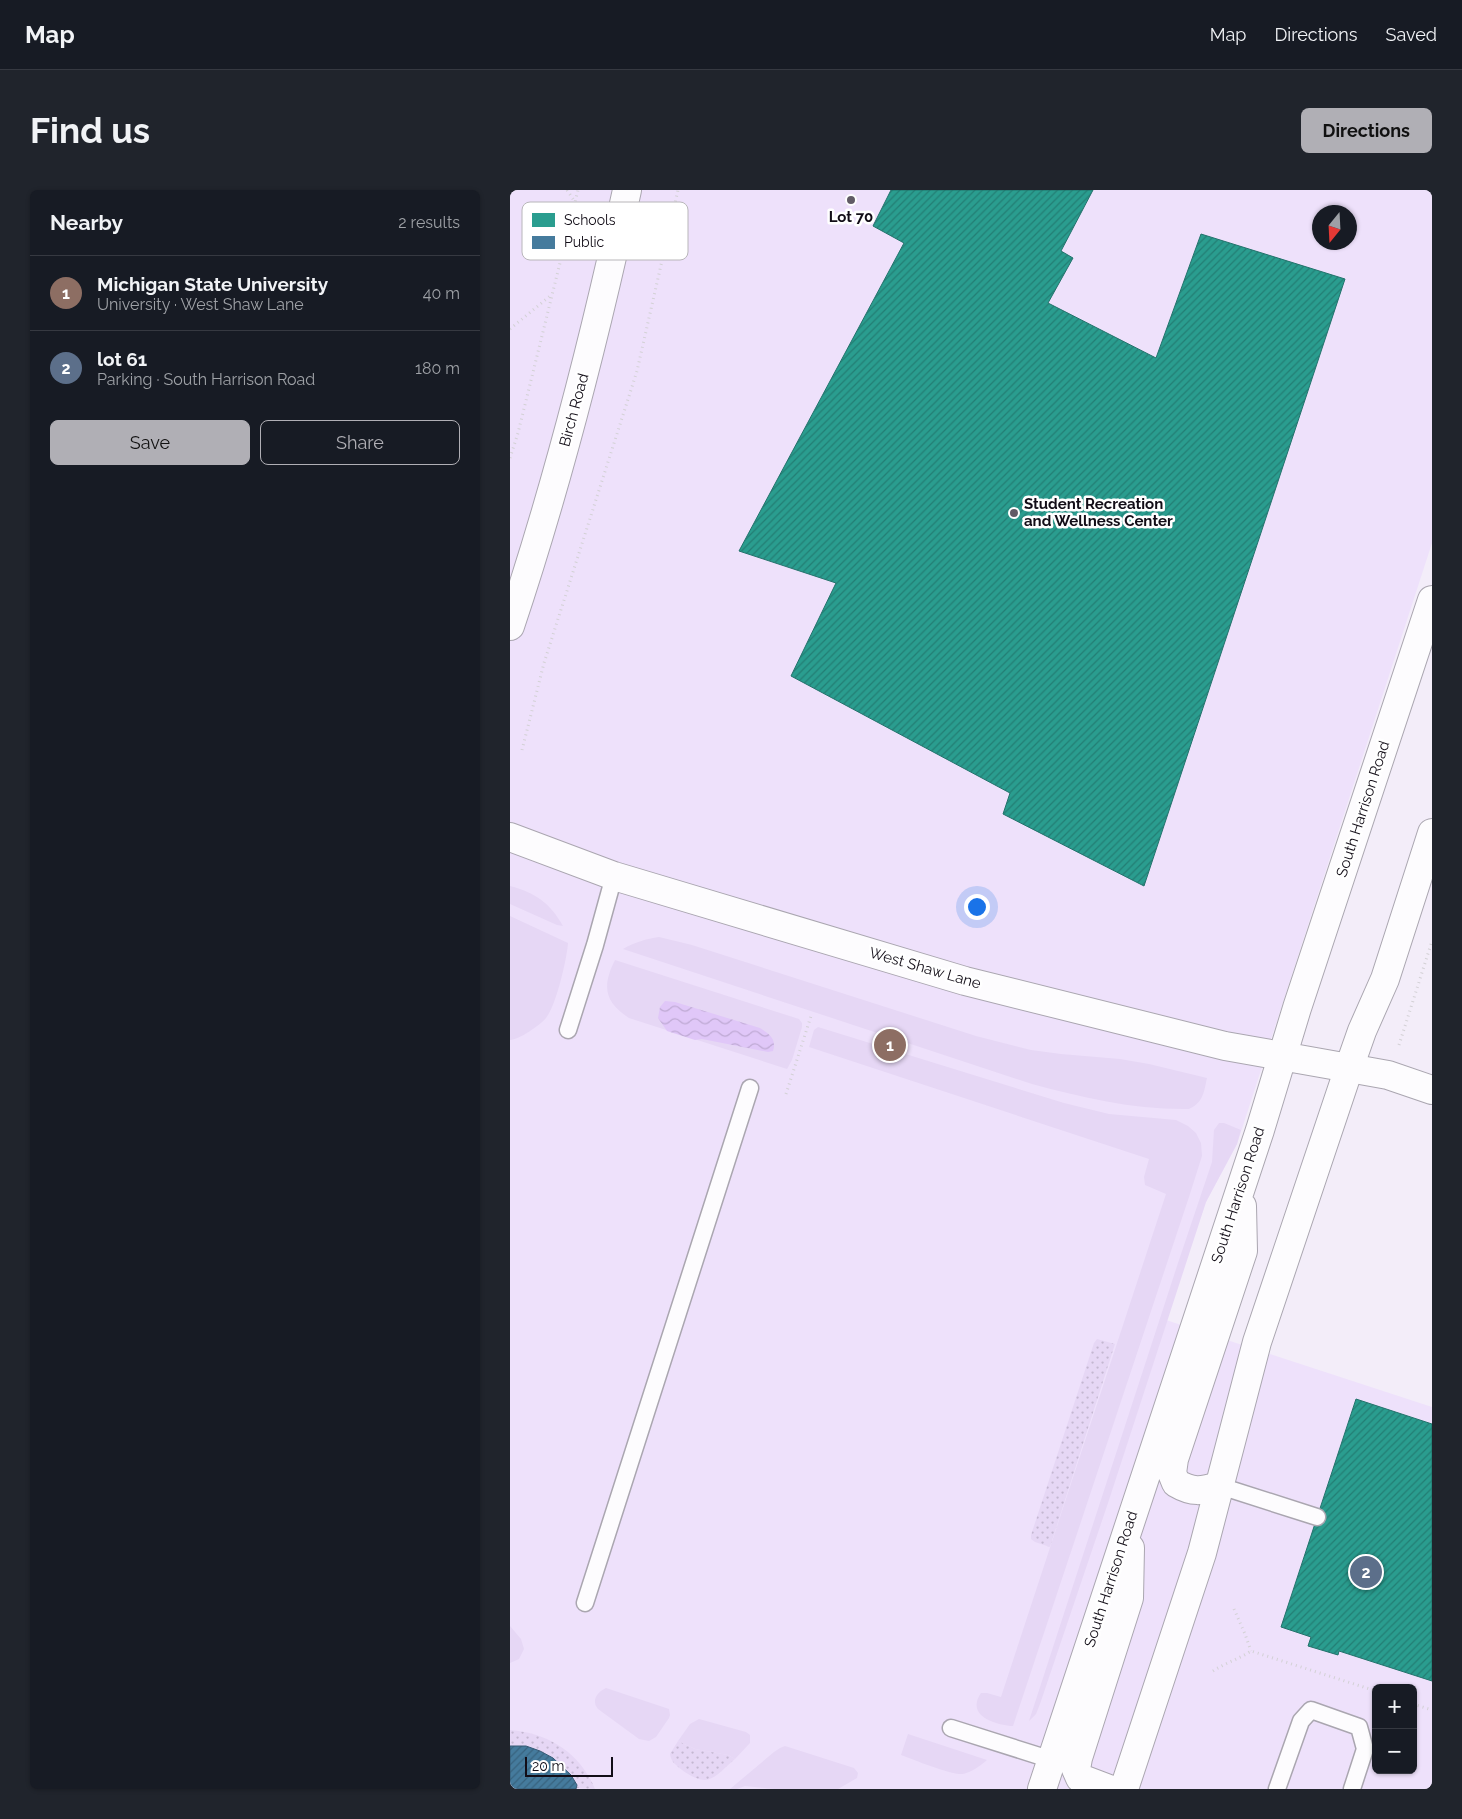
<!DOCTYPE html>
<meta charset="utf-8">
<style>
:root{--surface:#171b24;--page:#20242c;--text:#f1f3f6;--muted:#9ea1a6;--line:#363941;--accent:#b0afb5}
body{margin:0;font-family:Raleway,sans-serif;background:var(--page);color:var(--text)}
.controls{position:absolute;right:15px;bottom:15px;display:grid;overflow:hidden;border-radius:8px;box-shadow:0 1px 4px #0004}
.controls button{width:45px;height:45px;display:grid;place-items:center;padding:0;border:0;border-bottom:1px solid var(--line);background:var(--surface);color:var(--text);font:25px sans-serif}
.compass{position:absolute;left:802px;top:15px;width:45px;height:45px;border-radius:50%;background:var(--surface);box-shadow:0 1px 4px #0004;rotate:198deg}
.scale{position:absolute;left:15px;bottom:12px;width:88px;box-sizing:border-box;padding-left:5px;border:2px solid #120d17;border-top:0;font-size:14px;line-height:18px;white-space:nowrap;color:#120d17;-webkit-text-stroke:4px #fff;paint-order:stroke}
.you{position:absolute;left:466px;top:716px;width:18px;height:18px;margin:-12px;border:4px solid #fff;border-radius:50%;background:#1a73e8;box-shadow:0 0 0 8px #1a73e833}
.badge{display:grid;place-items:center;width:32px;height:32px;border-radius:50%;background:var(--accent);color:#fff;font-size:16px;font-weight:700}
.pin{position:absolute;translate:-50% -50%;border:2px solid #fff;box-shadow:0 1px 5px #0006}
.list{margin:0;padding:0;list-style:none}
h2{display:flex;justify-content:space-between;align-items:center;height:65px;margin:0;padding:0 20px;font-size:21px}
h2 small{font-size:16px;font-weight:400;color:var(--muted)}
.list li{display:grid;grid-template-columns:32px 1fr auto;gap:15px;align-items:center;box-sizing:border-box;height:75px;padding:0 20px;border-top:1px solid var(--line)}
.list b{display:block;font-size:19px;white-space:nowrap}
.list p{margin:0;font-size:16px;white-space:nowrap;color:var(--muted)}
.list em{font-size:16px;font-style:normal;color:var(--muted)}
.actions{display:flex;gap:10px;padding:15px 20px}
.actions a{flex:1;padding:11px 0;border:1px solid var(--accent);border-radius:8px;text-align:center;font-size:18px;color:var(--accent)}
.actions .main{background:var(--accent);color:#111}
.map{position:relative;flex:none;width:922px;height:1599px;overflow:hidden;border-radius:8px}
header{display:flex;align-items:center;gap:30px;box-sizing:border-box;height:70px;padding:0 25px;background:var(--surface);border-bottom:1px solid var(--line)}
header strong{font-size:24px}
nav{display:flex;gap:28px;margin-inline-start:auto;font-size:18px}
.intro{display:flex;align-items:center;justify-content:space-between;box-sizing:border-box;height:120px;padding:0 30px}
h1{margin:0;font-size:35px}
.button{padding:12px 22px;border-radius:8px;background:var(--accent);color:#111;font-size:18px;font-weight:700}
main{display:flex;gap:30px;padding:0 30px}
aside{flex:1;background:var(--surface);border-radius:8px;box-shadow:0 1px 4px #0004}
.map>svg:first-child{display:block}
.built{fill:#eee1fb;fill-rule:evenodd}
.green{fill:#e6d7f5}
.garden{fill:url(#garden-dots)}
.water{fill:url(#water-waves)}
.schools{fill:url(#schools-hatch);stroke:#23726b}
.public{fill:url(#public-hatch);stroke:#365a75}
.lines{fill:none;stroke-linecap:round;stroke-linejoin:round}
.lane-casing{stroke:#aaa6b0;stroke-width:19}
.street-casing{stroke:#aaa6b0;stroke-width:30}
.secondary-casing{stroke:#aaa6b0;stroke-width:30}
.path{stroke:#d3d1d5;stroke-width:3;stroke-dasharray:1 4;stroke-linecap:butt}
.lane{stroke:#fdfcfe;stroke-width:16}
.street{stroke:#fdfcfe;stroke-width:28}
.secondary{stroke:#fdfcfe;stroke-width:28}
.poi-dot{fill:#615b66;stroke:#fff;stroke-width:2}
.labels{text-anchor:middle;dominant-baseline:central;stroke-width:5;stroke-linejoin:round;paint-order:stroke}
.poi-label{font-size:15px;font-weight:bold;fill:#120d17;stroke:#fff}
.street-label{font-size:15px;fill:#120d17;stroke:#fff}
.key{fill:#fff;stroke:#b8b6b9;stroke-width:1}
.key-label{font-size:14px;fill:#120d17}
</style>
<header>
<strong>Map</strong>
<nav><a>Map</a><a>Directions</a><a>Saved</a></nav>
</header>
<div class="intro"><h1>Find us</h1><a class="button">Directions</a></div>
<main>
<aside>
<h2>Nearby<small>2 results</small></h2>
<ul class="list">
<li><span class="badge" style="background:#8d6e63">1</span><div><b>Michigan State University</b><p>University · West Shaw Lane</p></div><em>40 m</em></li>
<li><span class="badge" style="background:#5c6f8a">2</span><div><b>lot 61</b><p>Parking · South Harrison Road</p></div><em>180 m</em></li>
</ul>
<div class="actions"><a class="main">Save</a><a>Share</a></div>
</aside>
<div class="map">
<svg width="922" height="1599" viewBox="0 0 922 1599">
<defs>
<pattern id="garden-dots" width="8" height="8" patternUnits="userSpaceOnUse" patternTransform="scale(1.25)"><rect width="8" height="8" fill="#e6d7f5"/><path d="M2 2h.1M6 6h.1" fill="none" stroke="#c4b7d1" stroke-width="1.8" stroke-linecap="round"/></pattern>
<pattern id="water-waves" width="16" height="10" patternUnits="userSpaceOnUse" patternTransform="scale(1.25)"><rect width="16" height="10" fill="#e0c7f8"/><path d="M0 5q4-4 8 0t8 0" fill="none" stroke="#bfaad4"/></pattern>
<pattern id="schools-hatch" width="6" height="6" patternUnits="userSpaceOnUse" patternTransform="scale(1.25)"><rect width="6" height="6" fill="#2a9d8f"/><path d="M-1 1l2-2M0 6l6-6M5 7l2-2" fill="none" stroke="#237e74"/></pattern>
<pattern id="public-hatch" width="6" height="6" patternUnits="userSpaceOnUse" patternTransform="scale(1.25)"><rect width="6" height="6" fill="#457b9d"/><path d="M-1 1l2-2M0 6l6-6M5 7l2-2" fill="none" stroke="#38637f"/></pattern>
</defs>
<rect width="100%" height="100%" fill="#f3edf9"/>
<path class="built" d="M0,0H922V353L727,954L696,1012L656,1130L922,1217V1599H0ZM809,22H839V52H809ZM866,1498H903V1580H866Z"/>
<path class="green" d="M0,696C26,703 40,713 53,736L47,735L0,714Z
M0,726L58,753C57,769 46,816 36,828C30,835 9,850 0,850Z
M149,747L182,755L466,846L521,860L551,864L610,869L639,874L697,888C694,902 693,913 679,919C625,920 574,908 522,894L113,759C125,752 136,749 149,747Z
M105,770L289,829L292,833V837L282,870L277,879L119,828C94,812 92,796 105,770Z
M308,837L554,913L599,924L666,930L678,936L686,943L691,953L692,966L679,1007L503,1536C486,1535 455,1526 471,1503H477L491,1507L656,1004L635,995L634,987L639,969L299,857L304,840Z
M709,933H714L731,940L727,954L696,1012L598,1313L530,1514L526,1524L519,1531L668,1073L702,972L704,940Z
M0,1436L11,1449L14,1459L9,1469L0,1473Z
M96,1498L159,1519L160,1525L159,1528L146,1547L139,1551L129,1549L88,1519C81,1511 87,1502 96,1498Z
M189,1529L236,1542L240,1545V1553L225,1569L218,1565L185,1559L168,1551L180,1534Z
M398,1544L477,1570C470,1576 462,1582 453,1584C440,1585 405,1570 391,1565Z
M275,1556L344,1578L348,1583L347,1588L328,1599H264L235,1596L227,1599H220L264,1562L270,1558Z"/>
<path class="garden" d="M587,1149L605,1154L540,1357L525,1352L521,1349V1345L584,1153Z
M0,1540C39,1543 70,1563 85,1599L65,1598L67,1595C50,1568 32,1557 0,1556Z
M168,1551L185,1559L218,1565L225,1569C203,1588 199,1599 172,1580C166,1575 161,1572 160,1564Z"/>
<path class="water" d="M155,811L165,812L250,838C259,844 267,849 263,861L258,862L192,849L185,850L157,841L148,828L150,817Z"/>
<path class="schools" d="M381,0H583L551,61L563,68L538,113L646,168L691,44L835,89L634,696L493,624L500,603L281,486L326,393L229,361L394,53L363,36Z
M846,1209L922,1234V1491L829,1461L828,1465L798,1456L801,1447L771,1437Z"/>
<path class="public" d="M0,1556H16L30,1561L43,1568L61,1585L67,1595L66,1599H0Z"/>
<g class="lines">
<defs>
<path id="lane" d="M58,840L85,755L104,686
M710,1296L807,1327
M75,1413L240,898
M441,1538L542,1570
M767,1599L791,1531L801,1520L849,1537L855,1559L842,1599"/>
<path id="street" d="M0,436C48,293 85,147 117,0
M839,878L878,885L922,900"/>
<path id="secondary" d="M0,647L104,686L455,791L715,856L839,878
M710,1296C691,1301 683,1303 666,1293L662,1283L664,1269L733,1061L732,1016
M532,1599L750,940L787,818L922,410
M599,1599L570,1588L566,1579L568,1568L619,1408L620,1358
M614,1599L692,1363L747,1152L839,878L852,841L875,789L922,643"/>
</defs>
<use href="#lane" class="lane-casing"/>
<use href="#street" class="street-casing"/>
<use href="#secondary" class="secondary-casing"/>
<path class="path" d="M57,0L65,12
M0,139L40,106
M0,268L8,243L68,0
M12,560L34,473L127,181L168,0
M889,855L922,751
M276,904L301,826
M724,1419L735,1444L741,1461
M703,1481C715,1473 729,1469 741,1461L866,1501
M903,1514L922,1520"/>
<use href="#lane" class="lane"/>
<use href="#street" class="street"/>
<use href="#secondary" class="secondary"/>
</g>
<g class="poi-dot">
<circle cx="341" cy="10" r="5"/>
<circle cx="504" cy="323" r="5"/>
</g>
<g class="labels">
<g class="poi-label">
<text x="341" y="27">Lot 70</text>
<text x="514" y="314" text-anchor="start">Student Recreation<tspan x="514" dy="17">and Wellness Center</tspan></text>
</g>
<g class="street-label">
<text transform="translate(64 220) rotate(-75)">Birch Road</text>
<text transform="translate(853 619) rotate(-72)">South Harrison Road</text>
<text transform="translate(415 778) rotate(16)">West Shaw Lane</text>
<text transform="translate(728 1005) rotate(-72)">South Harrison Road</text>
<text transform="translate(601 1389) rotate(-72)">South Harrison Road</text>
</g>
</g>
<rect x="12" y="12" width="166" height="58" rx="8" class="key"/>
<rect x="22" y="23" width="23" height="14" fill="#2a9d8f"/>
<rect x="22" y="46" width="23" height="13" fill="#457b9d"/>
<g class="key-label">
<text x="54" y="35">Schools</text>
<text x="54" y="57">Public</text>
</g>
</svg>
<div class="controls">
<button>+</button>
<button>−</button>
</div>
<svg class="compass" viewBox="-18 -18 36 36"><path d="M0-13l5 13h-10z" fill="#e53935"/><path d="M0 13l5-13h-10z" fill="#9ea1a6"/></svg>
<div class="scale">20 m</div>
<div class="you"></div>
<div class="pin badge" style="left:380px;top:855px;background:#8d6e63">1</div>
<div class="pin badge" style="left:856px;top:1382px;background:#5c6f8a">2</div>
</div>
</main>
